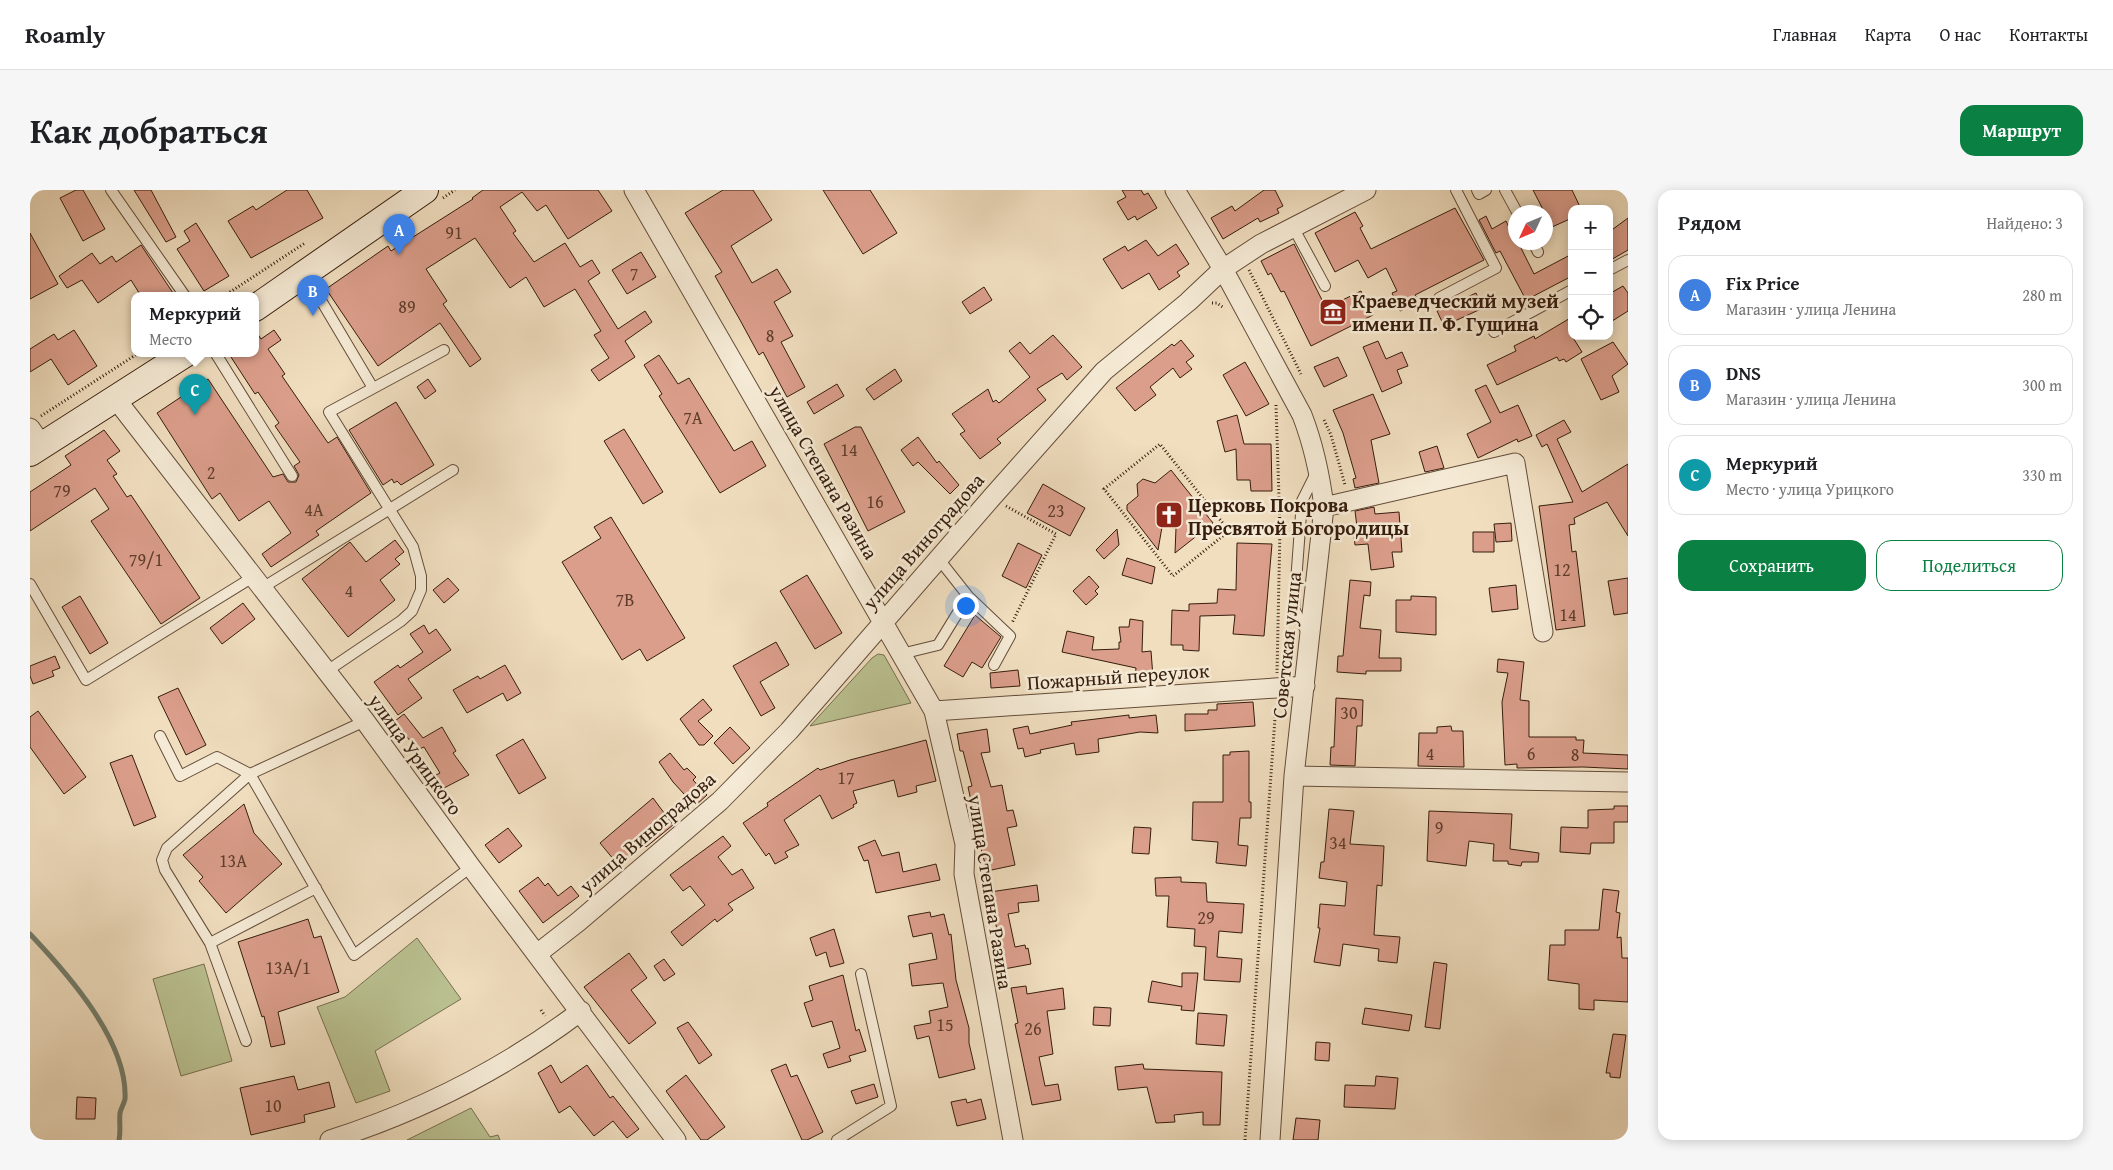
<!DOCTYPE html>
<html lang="ru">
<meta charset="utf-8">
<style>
:root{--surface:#fff;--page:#f6f6f6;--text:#202124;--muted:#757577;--line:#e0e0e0;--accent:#0b8043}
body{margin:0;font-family:"Gentium Book Plus",serif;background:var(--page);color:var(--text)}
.controls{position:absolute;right:15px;top:15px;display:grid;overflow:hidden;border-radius:10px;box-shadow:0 2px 12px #0003}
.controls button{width:45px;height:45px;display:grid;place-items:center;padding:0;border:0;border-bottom:1px solid var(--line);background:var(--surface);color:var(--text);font:25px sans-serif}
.compass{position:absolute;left:1478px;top:15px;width:45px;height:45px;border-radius:50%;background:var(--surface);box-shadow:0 2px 12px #0003;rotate:226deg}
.you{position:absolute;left:935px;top:415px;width:18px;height:18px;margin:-12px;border:4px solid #fff;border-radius:50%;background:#1a73e8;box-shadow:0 0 0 8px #1a73e833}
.badge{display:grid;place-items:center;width:32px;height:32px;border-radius:50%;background:var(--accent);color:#fff;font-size:16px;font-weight:700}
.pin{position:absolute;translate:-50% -41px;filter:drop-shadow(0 1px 2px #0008)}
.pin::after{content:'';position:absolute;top:26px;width:18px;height:15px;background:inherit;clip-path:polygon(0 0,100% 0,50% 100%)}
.popup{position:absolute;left:101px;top:102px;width:128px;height:65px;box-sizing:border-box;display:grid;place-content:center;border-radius:10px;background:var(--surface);filter:drop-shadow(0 1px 4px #0005);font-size:16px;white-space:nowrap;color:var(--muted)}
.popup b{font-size:19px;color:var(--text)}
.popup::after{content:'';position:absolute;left:50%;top:100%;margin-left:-10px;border:10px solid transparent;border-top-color:var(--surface)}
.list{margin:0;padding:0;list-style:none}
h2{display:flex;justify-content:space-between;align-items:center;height:65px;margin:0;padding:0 20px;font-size:21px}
h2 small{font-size:16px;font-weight:400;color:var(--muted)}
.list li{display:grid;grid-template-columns:32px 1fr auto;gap:15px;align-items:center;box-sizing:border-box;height:80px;margin:0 10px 10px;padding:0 10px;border:1px solid var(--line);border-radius:15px}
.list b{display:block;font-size:19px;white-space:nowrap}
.list p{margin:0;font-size:16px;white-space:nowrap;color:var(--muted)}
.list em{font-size:16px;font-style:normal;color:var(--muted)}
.actions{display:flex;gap:10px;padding:15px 20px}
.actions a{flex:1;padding:11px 0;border:1px solid var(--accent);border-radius:15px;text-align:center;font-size:18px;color:var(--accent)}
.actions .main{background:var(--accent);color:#fff}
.icon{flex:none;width:28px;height:28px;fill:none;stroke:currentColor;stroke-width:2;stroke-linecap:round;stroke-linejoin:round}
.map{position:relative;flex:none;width:1598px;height:950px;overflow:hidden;border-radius:15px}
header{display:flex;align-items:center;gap:30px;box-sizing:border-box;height:70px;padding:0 25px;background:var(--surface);border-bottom:1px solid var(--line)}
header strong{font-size:24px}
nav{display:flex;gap:28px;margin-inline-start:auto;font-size:18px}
.intro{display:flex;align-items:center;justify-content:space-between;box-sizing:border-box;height:120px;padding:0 30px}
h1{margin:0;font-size:35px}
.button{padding:12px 22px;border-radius:15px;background:var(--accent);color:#fff;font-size:18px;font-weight:700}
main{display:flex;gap:30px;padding:0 30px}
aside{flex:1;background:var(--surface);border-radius:15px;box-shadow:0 2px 12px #0003}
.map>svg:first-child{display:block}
.green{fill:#bac191;stroke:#786f4f}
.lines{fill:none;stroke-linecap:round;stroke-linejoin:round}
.stream{stroke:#737d6c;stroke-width:5}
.building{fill:#db9e8b;stroke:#361d0d}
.service-casing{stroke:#644d3a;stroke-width:12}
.minor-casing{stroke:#644d3a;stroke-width:21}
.secondary-casing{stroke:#361d0d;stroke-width:28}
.path{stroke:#361d0d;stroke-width:3;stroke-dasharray:1 2.5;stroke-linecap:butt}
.service{stroke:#f5ead5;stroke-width:10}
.minor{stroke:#f5ead5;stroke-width:19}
.secondary{stroke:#f5ead5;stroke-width:26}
.labels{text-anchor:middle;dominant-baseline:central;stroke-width:5;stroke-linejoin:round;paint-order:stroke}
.number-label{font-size:18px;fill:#5f3d2c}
.poi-label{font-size:20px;font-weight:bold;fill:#361d0d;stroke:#f5ead5;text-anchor:start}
.street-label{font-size:20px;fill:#361d0d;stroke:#f5ead5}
</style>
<header>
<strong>Roamly</strong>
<nav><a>Главная</a><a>Карта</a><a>О нас</a><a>Контакты</a></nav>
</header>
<div class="intro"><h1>Как добраться</h1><a class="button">Маршрут</a></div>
<main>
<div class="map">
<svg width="1598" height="950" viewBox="0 0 1598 950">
<rect width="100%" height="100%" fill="#f0debf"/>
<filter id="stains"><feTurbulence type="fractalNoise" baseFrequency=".004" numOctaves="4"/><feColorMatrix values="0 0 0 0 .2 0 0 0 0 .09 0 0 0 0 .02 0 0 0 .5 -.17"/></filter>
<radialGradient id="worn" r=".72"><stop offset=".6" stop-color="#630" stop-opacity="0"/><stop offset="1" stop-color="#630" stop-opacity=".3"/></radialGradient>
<path class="green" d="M848,464L854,465L881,513L780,536L842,468Z
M387,748L431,809L345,861L360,901L326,913L287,817L315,807Z
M174,774L202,871L151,886L123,789Z
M441,918L460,947L468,945L470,950H377Z"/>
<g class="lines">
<path class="stream" d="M0,744C37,783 98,851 95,909C94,914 91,918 90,923C89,932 91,941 89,950"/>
</g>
<path class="building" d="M46,0H53L75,39L53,51L30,8Z
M104,0H121L146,47L136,52Z
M257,0H277L293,28L221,68L198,31L223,16L226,20Z
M453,0H568L582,21L538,49L516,15L507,21L492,2L470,17L486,41L483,43L504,72L535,53L550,77L562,70L570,83L558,91L588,139L615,121L622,132L595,151L605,167L569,191L561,180L579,168L564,145L571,141L545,99L514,117L496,87L480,98L445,48L396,79L417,111L413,114L451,169L440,177L410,133L348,176L296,99L358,56L361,61L443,9L442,8Z
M693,0H723L742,30L701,56L722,93L747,79L761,102L744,112L763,146L751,152L775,197L757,207L733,162L729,165L710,130L685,86L692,82L655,23Z
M793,0H840L867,43L833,64Z
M1092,0H1111L1114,5L1118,3L1127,18L1107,30L1105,26L1098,30L1087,12L1096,7Z
M1234,0H1245L1253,16L1247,19L1249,23L1230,32L1228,28L1193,49L1181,28L1202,16L1205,21Z
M1503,0H1542L1551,19H1542V28L1522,37Z
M1425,18L1454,70L1385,105L1389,112L1370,121L1362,103L1367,101L1356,78L1338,88L1328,70L1305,82L1285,43L1325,22L1333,36L1330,38L1341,59Z
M1456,26L1462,39L1476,31L1486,52H1488L1504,84L1542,64V86L1496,110L1470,61L1466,63L1449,30Z
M1598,28V60L1579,71V42Z
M166,33L199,86L174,101L147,59L160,51L154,41Z
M0,43L28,94L0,109Z
M1116,50L1128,66L1146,54L1159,74L1147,82L1150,86L1129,100L1119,83L1092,99L1073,69L1095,56L1098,61Z
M1264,54L1296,118L1331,101L1343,125L1281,156L1254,101L1251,102L1241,83L1238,85L1231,71Z
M111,55L145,106H111L101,90L68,113L52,90L37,98L29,86L62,63L70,74L82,66L86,72Z
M611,62L626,87L597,104L582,80Z
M1593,96L1598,103V121L1579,133V104Z
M954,97L962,110L940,124L932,112Z
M1446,103L1453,118L1414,136L1407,121Z
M1542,127V146L1552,162L1536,172L1534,169L1529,171L1527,167L1467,195L1457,175L1486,161L1484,156L1504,146L1505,149Z
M44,140L67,176L38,195L21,169L0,182V159L24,144L28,150Z
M225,140L231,149L244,140L251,150L238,159L255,184L252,186L298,253L307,247L341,303L286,341L289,345L241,377L232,364L261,343L239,311L209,331L190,303L182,309L127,223L178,189L243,287L253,284L258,292H266L269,285L264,276L270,272L245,236L249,233L228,202L225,204L199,164H225Z
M1023,145L1052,177L1037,190L1032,183L1007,199L1016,210L967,249L971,253L950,269L930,244L935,241L922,224L958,199L963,212L966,210L969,213L1000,187L979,161L990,152L1000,164Z
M1151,150L1164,166L1156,172L1162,179L1150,188L1143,178L1120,197L1126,205L1105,221L1086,198L1142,154L1144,156Z
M1348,151L1356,169L1372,162L1378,176L1367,180L1372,193L1352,202L1333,157Z
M1583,152L1598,174L1582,186L1589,202L1571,210L1551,169Z
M629,165L648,194L659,188L704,261L722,251L736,276L690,303L629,206L632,204L614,175Z
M1308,167L1317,186L1294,197L1284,177Z
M1215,172L1239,214L1216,226L1193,185Z
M865,179L872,191L844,210L836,199Z
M398,189L406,201L395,209L387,197Z
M807,194L814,206L784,224L777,212Z
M1456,195L1470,223L1488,215L1502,246L1488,252L1487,249L1448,268L1437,244L1461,232L1445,200Z
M1343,204L1360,244L1341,250L1349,293L1325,298L1323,289L1326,288L1313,243L1303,220Z
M366,212L404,275L371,295L367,291L364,293L362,289L353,295L319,240Z
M1207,225L1214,254H1241L1242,301H1221L1220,290H1207L1206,259L1195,262L1187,231Z
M1534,230L1541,242L1527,249L1552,302L1598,274V346L1577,312L1544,328L1545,334L1539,335L1542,362L1546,361L1555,436L1526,440L1509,316L1543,312L1517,254L1512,257L1506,245Z
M825,237H831L875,322L838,341L794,254Z
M594,239L633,302L613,314L574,251Z
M74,240L90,261L77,270L87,284L83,286L97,307L101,305L170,408L131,434L61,331L79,319L65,298L0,341V302L41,275L35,266Z
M888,247L907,273L909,271L929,295L920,304L888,272L883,276L871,260Z
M1407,256L1414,278L1395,282L1389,262Z
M1141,280L1183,333L1145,363L1146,338L1132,337L1128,360L1097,320V315L1108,306L1107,294L1113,289L1125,293Z
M1013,294L1055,318L1040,346L997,323Z
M1344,317L1345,324L1369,322L1372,362H1362L1364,377L1341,380L1338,354L1325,355L1323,337H1327L1325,321Z
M581,327L655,448L617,471L610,459L592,470L532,372L571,348L564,337Z
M1481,333L1482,351L1466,352L1464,334Z
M1087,339L1089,355L1074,369L1066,360Z
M1443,342H1464V362H1443Z
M365,350L374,362L365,369L370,374L350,390L365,410L318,447L272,389L320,352L336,372Z
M988,353L1012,365L996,398L972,386Z
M1207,353L1242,354L1234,446L1203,444L1205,425L1170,426L1169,461L1153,460V455H1141L1142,420L1159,421V414L1187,413L1188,399L1206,400Z
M1097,368L1125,377L1122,394L1092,385Z
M777,385L812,443L785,459L750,401Z
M1059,386L1069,397L1065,401L1068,404L1056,415L1043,401Z
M418,388L429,400L414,413L403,400Z
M1598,388V423L1584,425L1578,391Z
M1320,390L1341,392L1340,406L1334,405L1330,438L1351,440L1349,468H1371V481H1336V484L1307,482L1308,466H1313Z
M1486,395L1488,419L1462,422L1459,398Z
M50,406L78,453L60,464L32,417Z
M1381,406L1406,407V445L1366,442V410H1381Z
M213,413L225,429L192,454L180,438Z
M945,425L971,447L952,478L942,472L933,487L914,476Z
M1100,429L1113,431L1112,462L1121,461L1123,487L1105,488L1106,478L1032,462L1037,441L1064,447L1062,460L1089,459V452H1091L1089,437H1099Z
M394,435L399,444L406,439L421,460L378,489L392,508L368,525L344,492L368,475L370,478L393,462L380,444Z
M746,452L759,475L730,492L745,518L731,526L703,476Z
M25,466L30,478L22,481L24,486L3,494L0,486V476Z
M1468,469L1494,472L1490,510L1499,511V547H1546V550H1554L1553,563L1598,565V579L1553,577L1487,578V574L1475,575L1472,512L1478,483L1467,482Z
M475,475L491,503L477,511L473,503L437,523L423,500L448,486L450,489Z
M988,480L990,496L961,498L960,483Z
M148,498L176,555L156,565L128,507Z
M1306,508L1333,510L1332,536H1327L1325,576L1300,575L1301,557H1304Z
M673,509L682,520L668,531L683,546L674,555H669L650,529Z
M1223,512L1225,536L1155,541V524H1178V520H1187V514Z
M8,521L56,587L34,604L0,557V527Z
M374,524L393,548L412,537L426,561L423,563L439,585L414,598L406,585L410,583L394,557L387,560L365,531Z
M1099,525V528L1126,525L1128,543L1110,542L1068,549L1069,562L1046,565L1044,553L1010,560L1011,563L995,567L993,558L988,559L983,539L998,536L1000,544L1042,535L1041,532Z
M1421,536L1422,541H1433L1434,577L1388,576L1389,543H1407V537Z
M700,537L720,558L703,574L684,553Z
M957,539L960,562L951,563L961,597L972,595L977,621L983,620L987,636L977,638L985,675L957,681L943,629H945L938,597L942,596L933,561H930L927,544Z
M493,549L516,588L489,604L466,565Z
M896,550L906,591L886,596L887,602L868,607L864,590L823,601L827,613L823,615L824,617L802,629L790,605L754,630L769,655L755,662L758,667L745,674L739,663L736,666L713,633L738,616L737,613L788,578L790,580L820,570Z
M1219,561V612H1221V628H1210L1208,655L1218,656L1216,676L1186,673L1188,652L1162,650L1163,612H1193V565H1200V562Z
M640,563L654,580L657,578L666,587L663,590L677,605L665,616L643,592L629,572Z
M102,565L126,627L104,636L80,573Z
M623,608L643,635L616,657L614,654L589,676L570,653Z
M214,614L224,643L252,674L196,723L169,691L173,687L153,665Z
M1584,616H1598V632H1584V653H1561L1560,664L1530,662L1531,637L1558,638V620L1584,619Z
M1299,619L1324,621L1320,654L1354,656L1352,696L1347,695L1344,745L1370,747L1367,773L1348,771L1349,759L1313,754L1310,776L1284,772L1290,738H1288L1290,714L1315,716L1317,692L1289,688L1291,672H1294Z
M1399,621L1482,624L1480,659L1509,663L1508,672H1492L1491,676L1478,674V671H1463L1464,654L1439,651L1436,676L1397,671Z
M1104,637L1121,638L1119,664L1102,663Z
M478,638L492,656L469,673L455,655Z
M693,646L701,656L688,667L702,685L712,679L724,698L698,714L703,720L687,732L685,729L652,756L641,742L675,715L660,696L653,701L640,685Z
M845,650L852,666L869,662L873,682L906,674L910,690L846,703L838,670L834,671L828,657Z
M508,687L515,696L518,693L528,706L541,696L549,706L513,733L489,701Z
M1151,687V692L1176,693L1177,712L1214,714L1212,743L1189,741L1187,767L1212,769L1210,792L1174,790L1176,757L1164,756L1165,739L1137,737L1139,706H1126L1125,688Z
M1007,695L1009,711L988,713L989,722L978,724L985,757L995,755L996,759L998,758L1001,774L974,779L960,702Z
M1573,699L1589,701L1586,722L1590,723L1587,748L1591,747L1592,768H1598V812L1564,810V820L1549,819V794L1518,790L1520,755H1535V740H1569Z
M900,722L901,727L914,724L919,745L921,744L926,790L939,838V853L945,879L909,888L899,846L887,849L884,836L901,833L899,821L918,817L913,793L882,796L879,774L907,769L902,743L883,747L878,726Z
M278,729L284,748L291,746L309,802L248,822L255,854L241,857L234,826L232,827L208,752Z
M804,739L814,773L800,777L796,762L786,766L780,748Z
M599,763L617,788L601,800L626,833L599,854L554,797Z
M634,769L645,784L634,791L624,776Z
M1404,772L1417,774L1410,839L1395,837Z
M1152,783H1168L1164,821L1151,820L1152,816L1118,812L1122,791L1152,797Z
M813,785L826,841L829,839L836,861L819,866L821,871L798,878L793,864L810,858L802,831L782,837L774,813L783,810L779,796Z
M996,796L997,804L1033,798L1035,819L1017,821L1023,864L1009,867L1015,896L1028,894L1031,910L1002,915L985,834L988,833L981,798Z
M1064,817L1081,818L1080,836L1063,835Z
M1335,818L1382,825L1379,841L1332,834Z
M1168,823L1197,825L1194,856L1166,854Z
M658,832L682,865L669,874L647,838Z
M1583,844L1596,845L1590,888L1580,887V883H1576Z
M1286,852L1300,853L1299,871L1285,870Z
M756,874L761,887L767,885L793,942L777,950H772L741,880Z
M1113,874L1114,879L1192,882L1190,935H1173V922L1144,925L1145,932L1126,933L1117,897L1088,900L1085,877Z
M521,875L531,893L557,875L580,908L583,906L609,939L597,948L583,931L564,946L540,916L529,923L508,883Z
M656,885L695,937L677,950H671L636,901Z
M264,886L268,900L299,892L305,917L274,925L275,932L221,945L210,898Z
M1346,886L1368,888L1365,919L1314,917L1315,895L1345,896Z
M844,894L848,907L826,914L821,901Z
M47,907L66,908L65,929H46Z
M936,909L937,913L951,909L956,929L927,936L921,912Z
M1266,928L1290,930L1288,950H1263Z"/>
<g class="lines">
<defs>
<path id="service" d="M81,0L155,106
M1447,0L1449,4L1456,0
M1475,0L1487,22
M1263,37L1295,96
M1503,52L1508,62
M1579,80L1598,70
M276,85L343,198
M1409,108L1466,78L1426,0
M1464,142L1542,100
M186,164L262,286
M0,394L56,490L223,387
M232,398L423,280
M938,406L980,446L964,475
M1278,444L1264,419L1272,311L1286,283
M871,464L908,455L938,406L908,368
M297,481L371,431L382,421L391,400V386L383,357L299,222L414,160
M335,531L220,584L324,765L441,677
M130,546L150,586L187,567L220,584L137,658L132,670L135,680L180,753L216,851
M180,753L286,698
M807,950L861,916L831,784"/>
<path id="minor" d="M604,0L904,521L935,654L934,684L983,950
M1145,0L1193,79L1272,225C1284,256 1290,285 1294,317L1264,586L1240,950
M85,208L335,531L441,677L646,950
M0,238L12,255
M1294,317L1485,273L1513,442
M904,521L1275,496
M1264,586L1598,592
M507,764L548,732L690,611L759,541L963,306L1074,181L1158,112L1193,79L1231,54L1336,0
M300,950C391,921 474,879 551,821"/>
<path id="secondary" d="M225,118L395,0
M0,263L155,164"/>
</defs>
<use href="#service" class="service-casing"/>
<use href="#minor" class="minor-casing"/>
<use href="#secondary" class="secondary-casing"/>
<path class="path" d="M413,8L425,0
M1219,80L1271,184
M194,106L275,53
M1182,113H1187L1194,118
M1246,215L1250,339
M11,226L107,164
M1294,230L1301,245L1315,295
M976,316L1026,344L982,433
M1199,341L1130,254L1074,299L1143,386L1199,341L1250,339L1247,483
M511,820L515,826
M1215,950L1246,514"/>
<use href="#service" class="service"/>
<use href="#minor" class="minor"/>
<use href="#secondary" class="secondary"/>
</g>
<defs>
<symbol id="museum-square" viewBox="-11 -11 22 22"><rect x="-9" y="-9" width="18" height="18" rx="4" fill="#8f2418" stroke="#f5ead5"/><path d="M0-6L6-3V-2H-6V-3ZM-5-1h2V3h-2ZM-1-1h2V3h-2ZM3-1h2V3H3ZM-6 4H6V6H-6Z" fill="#fff"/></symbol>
<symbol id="church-square" viewBox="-11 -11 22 22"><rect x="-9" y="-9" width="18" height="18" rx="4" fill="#8f2418" stroke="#f5ead5"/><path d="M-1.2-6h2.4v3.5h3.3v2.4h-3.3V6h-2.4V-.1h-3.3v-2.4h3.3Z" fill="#fff"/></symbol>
</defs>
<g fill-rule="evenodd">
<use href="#museum-square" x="1287" y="106" width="32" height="32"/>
<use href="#church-square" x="1123" y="309" width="32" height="32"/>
</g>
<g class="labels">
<g class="number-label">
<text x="424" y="42">91</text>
<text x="604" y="83">7</text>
<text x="377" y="116">89</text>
<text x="740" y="145">8</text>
<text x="663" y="227">7А</text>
<text x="819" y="259">14</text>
<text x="181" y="282">2</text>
<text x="32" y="300">79</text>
<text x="845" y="311">16</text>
<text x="284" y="319">4А</text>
<text x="1026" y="320">23</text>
<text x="116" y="369">79/1</text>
<text x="1532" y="379">12</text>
<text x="319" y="400">4</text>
<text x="595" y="409">7В</text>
<text x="1538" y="424">14</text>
<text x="1319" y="522">30</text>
<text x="1400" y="563">4</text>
<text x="1501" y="563">6</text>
<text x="1545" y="564">8</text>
<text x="816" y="587">17</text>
<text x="1409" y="637">9</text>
<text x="1308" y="652">34</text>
<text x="203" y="670">13А</text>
<text x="1176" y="727">29</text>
<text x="258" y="777">13А/1</text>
<text x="915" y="834">15</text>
<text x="1003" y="838">26</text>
<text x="243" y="915">10</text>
</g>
<g class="poi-label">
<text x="1322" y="110">Краеведческий музей<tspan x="1322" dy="23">имени П. Ф. Гущина</tspan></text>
<text x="1158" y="314">Церковь Покрова<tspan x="1158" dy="23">Пресвятой Богородицы</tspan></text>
</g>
<g class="street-label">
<text transform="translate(794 282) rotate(60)">улица Степана Разина</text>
<text transform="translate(893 351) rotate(-49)">улица Виноградова</text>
<text transform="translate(1256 455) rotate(-84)">Советская улица</text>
<text transform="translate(1088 486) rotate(-4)">Пожарный переулок</text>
<text transform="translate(386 564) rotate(54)">улица Урицкого</text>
<text transform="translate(617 642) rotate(-41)">улица Виноградова</text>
<text transform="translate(961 702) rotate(81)">улица Степана Разина</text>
</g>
</g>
<rect width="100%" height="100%" filter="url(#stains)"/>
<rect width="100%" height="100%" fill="url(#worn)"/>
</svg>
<div class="controls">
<button>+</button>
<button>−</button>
<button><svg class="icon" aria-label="locate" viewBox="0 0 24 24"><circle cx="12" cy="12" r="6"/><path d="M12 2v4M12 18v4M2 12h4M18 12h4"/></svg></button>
</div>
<svg class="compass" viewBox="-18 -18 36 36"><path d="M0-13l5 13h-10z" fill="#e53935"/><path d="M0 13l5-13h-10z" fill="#757577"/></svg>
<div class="you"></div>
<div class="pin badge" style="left:369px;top:65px;background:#3f7fe0">A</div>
<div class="pin badge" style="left:283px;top:126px;background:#3f7fe0">B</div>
<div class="pin badge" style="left:165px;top:225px;background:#0f9aa8">C</div>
<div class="popup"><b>Меркурий</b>Место</div>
</div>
<aside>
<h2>Рядом<small>Найдено: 3</small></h2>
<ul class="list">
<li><span class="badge" style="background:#3f7fe0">A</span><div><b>Fix Price</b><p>Магазин · улица Ленина</p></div><em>280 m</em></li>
<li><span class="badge" style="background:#3f7fe0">B</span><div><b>DNS</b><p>Магазин · улица Ленина</p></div><em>300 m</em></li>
<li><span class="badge" style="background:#0f9aa8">C</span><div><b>Меркурий</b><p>Место · улица Урицкого</p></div><em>330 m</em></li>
</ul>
<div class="actions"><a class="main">Сохранить</a><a>Поделиться</a></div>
</aside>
</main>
